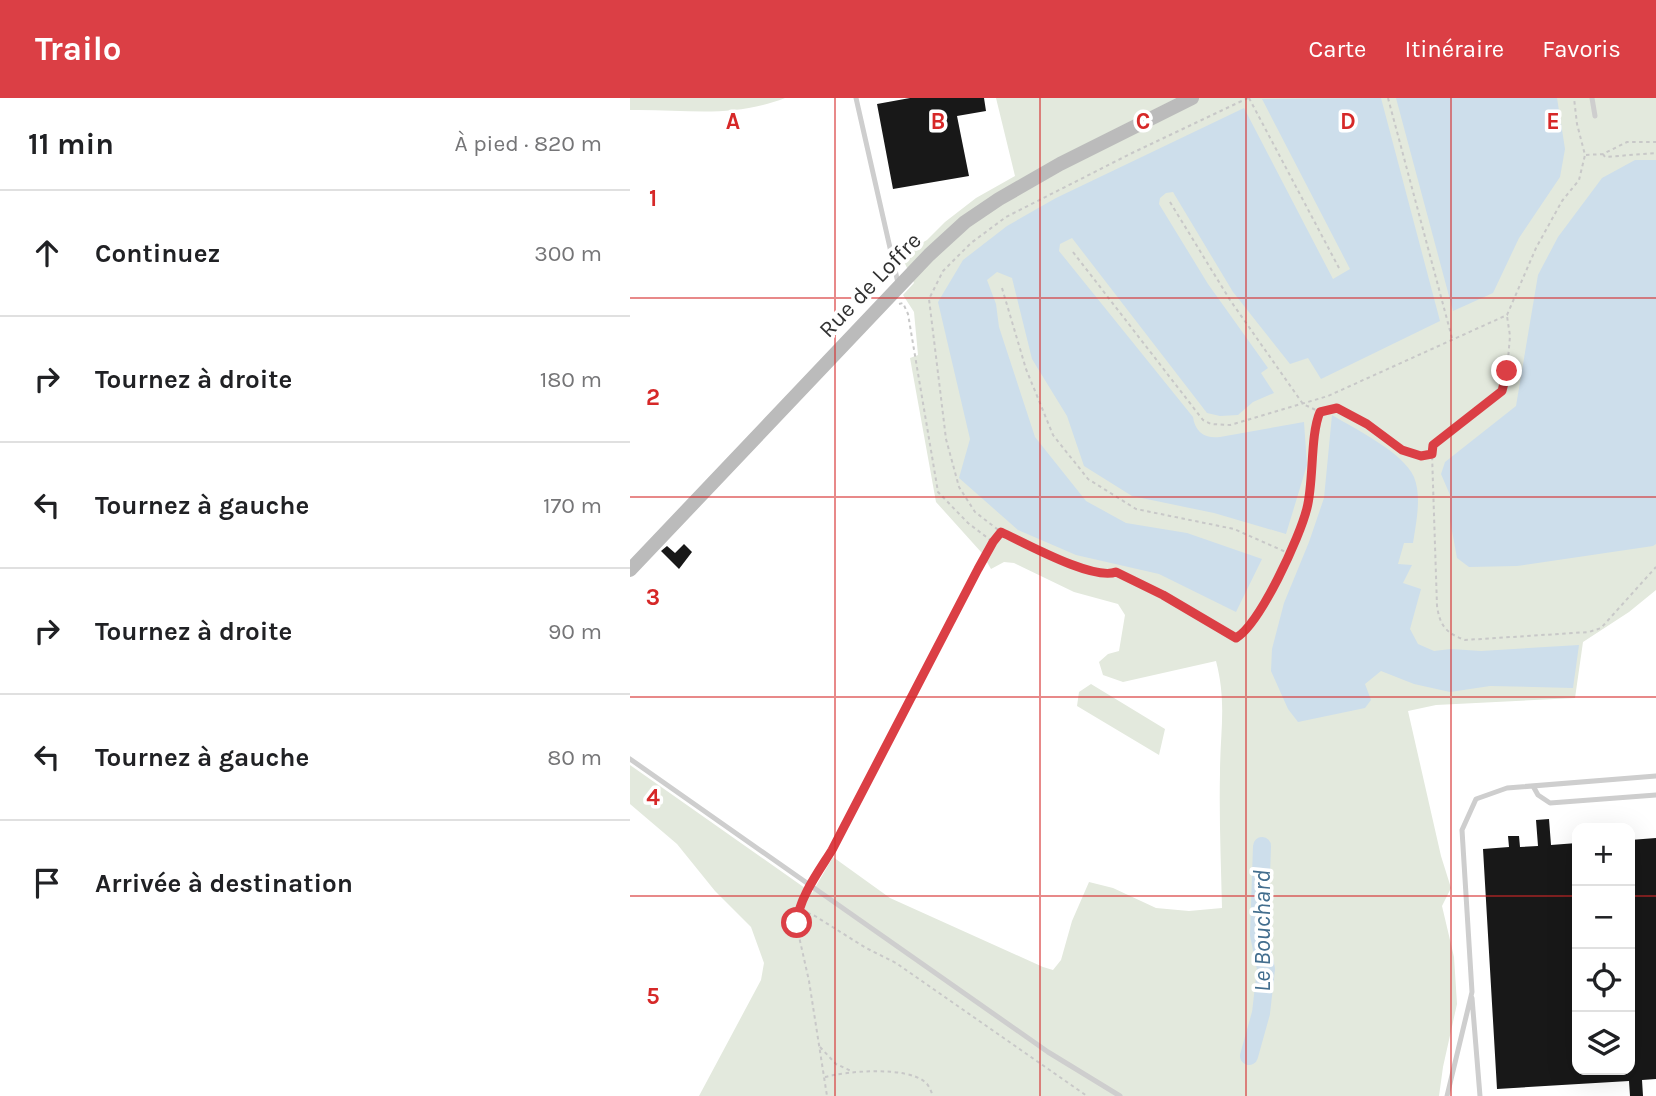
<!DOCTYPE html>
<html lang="fr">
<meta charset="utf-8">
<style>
:root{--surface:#fff;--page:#f2f2f2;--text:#202124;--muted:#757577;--line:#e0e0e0;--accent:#db3f45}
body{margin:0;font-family:Karla,sans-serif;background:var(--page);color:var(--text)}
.controls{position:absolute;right:21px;bottom:21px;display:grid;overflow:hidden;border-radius:14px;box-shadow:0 7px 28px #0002}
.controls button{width:63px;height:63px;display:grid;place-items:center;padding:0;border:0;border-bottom:2px solid var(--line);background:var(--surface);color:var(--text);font:35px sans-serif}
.stop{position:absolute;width:21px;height:21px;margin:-16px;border:5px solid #db3f45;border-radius:50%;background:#fff}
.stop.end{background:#db3f45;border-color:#fff;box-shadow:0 2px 7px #0008}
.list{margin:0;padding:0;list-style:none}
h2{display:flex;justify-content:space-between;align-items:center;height:91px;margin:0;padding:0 28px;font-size:30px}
h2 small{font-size:23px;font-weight:400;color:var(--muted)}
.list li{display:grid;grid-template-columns:46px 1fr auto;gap:21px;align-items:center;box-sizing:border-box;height:126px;padding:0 28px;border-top:2px solid var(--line)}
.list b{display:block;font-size:26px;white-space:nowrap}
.list em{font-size:23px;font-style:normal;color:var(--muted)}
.icon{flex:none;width:38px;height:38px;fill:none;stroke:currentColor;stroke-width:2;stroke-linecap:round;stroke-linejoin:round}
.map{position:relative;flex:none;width:1026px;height:998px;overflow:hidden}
header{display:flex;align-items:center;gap:42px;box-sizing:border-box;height:98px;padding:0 35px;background:var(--accent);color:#fff}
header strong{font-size:33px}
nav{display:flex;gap:38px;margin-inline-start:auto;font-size:24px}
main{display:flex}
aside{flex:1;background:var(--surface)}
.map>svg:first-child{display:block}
.green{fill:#e3e9dd}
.water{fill:#cddeeb}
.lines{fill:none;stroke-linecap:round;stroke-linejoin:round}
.river{stroke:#cddeeb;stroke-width:18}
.building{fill:#181818}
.path{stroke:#c8c8c8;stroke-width:2;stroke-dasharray:3.5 3.5;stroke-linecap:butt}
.lane{stroke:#cecece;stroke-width:5}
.secondary{stroke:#bbb;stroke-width:14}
.route{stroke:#db3f45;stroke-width:9}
.grid{fill:none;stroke:#d62828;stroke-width:2;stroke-opacity:0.55}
.labels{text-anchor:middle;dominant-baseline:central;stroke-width:7;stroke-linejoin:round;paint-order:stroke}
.street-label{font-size:23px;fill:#313131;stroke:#fff}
.water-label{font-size:24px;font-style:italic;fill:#436e8e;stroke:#fff}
.grid-label{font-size:23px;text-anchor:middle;font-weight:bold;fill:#d62828;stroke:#fff;stroke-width:7;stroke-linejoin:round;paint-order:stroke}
</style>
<header>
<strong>Trailo</strong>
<nav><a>Carte</a><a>Itinéraire</a><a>Favoris</a></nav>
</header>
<main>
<aside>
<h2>11 min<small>À pied · 820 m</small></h2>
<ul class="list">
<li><svg class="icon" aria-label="ahead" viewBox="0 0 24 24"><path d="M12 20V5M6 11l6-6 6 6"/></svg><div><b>Continuez</b></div><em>300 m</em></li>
<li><svg class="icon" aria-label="right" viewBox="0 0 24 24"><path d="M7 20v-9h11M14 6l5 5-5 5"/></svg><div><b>Tournez à droite</b></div><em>180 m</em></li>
<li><svg class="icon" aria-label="left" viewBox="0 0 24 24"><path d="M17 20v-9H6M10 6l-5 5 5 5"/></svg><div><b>Tournez à gauche</b></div><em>170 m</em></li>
<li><svg class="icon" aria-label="right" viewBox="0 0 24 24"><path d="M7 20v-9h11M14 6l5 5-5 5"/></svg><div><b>Tournez à droite</b></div><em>90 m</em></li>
<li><svg class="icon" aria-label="left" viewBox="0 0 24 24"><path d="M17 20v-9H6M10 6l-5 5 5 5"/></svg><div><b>Tournez à gauche</b></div><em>80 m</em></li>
<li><svg class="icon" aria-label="arrive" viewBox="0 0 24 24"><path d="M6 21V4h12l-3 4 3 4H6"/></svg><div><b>Arrivée à destination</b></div></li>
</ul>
</aside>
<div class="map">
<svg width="1026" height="998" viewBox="0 0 1026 998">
<rect width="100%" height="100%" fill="#fff"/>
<path class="green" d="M0,0H155C101,21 56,11 0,12Z
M366,0H1026V492L999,514L953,544L945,600L806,607L778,613L811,758L821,790L812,808L824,859L827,906L813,969L809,998H69L131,882L134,865L121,829L85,793L47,746L0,706V667L182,795L203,759L260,800L413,869L423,872L431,862L442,823L459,784L483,790L526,810L559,813L592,810C591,765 589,720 590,675C590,634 597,605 586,563L493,584L473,577L469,564L478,556L489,553L495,517L488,506L444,494L384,465L374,464L361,471L351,454L306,404L280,260L288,257L284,214L273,197L284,185L271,157L297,142L315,124L346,100L385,78Z
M461,586L535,631L529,657L447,608L449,594Z"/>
<path class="water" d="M751,0L810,223L691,281L678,260L660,266L603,194L543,94L536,95L530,100L529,106L578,186L638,270L631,275L644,295L623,304L608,317L590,318L577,315L442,140L430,146L429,153L563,319C565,334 575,341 590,339L674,324L677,367L656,436L584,415L502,398L454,368L437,318L402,261L382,180L367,174L357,182L366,206L369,229L405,339L456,403L496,425L557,435L632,461L606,514L529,476L446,457L388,432L329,380L340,341L308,204L333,162L377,128L426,100L614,10L703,181L720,171L632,1Z
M766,0H927L935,51L930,79L889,140L863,195L823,213Z
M1005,62H1026V446L1023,448L887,468L839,469L827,460L820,422V397L811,376L815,364L886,308L908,177L928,139L972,80Z
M702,317C725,331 773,354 784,379C792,399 786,425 783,445H774L768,466L782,467L773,485L791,491L780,531L788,546L804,553L821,551L851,553L949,547L943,590L860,588L820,594L784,586L751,573L735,586L741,602L735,610L668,624L658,611L641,573L642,551L654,505L679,444L694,400Z"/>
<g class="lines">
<path class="river" d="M619,958L631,915L636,871L629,837L632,748"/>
</g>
<path class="building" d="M280,0H354L356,13L327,18L339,78L263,91L247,6Z
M54,446L62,454L49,471L31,453L37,448L45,455Z
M919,721L921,747L947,745V972H1000V742L1026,740V981L1012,982L1013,998H1000L999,983L867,991L853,751L879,749L878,738H889L890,749L908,748L906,722Z"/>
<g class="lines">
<path class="path" d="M618,0L500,56L376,119L341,145L313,173L299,201L316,341L329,389L345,414L371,434L448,469L478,477L486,474L533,497L606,540C631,525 667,442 676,412C685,385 685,348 688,320L690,314L707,310L737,326L772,351L791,358L802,356L807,508C810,528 816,535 835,542L959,534L971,530L1026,469
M619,0L709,170
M758,0L822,240
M973,56L975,59L1026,55
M956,57L973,56L997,44H1026
M540,104L600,202L673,306L690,314
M443,154L573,322L581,326L600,327L698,298L877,217L906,150L932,103L949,82L955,57L947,26L944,0
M372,190L396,271L423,337L458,381L506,411L604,431L658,455
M269,206L273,205L278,216L308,394L338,425L363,444
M802,356L803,347L872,293L877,273L880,238L877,218
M185,780L202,752L363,444L371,434
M178,795L168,816V834L179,883L197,998
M171,812L185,818L236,850L266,865L457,998
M190,949L206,966L221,973
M195,979C217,973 276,968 295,984C299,987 301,993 303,998"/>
<path class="lane" d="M226,0L268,185
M962,0L965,18
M0,661L418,954L490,998
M903,688L908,697L920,705L1026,697
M842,900L850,998
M817,998L842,894L832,732L846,701L877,690L1026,678"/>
<path class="secondary" d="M0,472L299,157L335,124L369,101L430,66L562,0"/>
</g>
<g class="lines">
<path class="route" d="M167,825C168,801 189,773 202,752L348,471L363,444L371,434C395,445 463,483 486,474L533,497L606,540C630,526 670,439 677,410C684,383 680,337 690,314L707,310L737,326L772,352L791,358L802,356L803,347L872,293L877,273"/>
</g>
<path class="grid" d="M205,0V998M410,0V998M616,0V998M821,0V998M0,200H1026M0,399H1026M0,599H1026M0,798H947M1000,798H1026"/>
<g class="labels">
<g class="street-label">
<text transform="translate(240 187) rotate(-46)">Rue de Loffre</text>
</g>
<g class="water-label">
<text transform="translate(632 833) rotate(-90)">Le Bouchard</text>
</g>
</g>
<g class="grid-label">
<text x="103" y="31">A</text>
<text x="308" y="31">B</text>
<text x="513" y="31">C</text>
<text x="718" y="31">D</text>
<text x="923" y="31">E</text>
<text x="23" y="108">1</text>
<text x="23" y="307">2</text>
<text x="23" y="507">3</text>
<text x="23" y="707">4</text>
<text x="23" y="906">5</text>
</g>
</svg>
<div class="controls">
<button>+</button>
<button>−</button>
<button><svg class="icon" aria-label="locate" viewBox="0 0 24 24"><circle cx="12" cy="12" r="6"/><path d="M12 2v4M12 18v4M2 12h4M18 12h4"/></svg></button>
<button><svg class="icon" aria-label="layers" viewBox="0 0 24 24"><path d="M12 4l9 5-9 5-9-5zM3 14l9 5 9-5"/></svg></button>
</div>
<div class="stop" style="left:167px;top:825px"></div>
<div class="stop end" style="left:877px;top:273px"></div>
</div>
</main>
